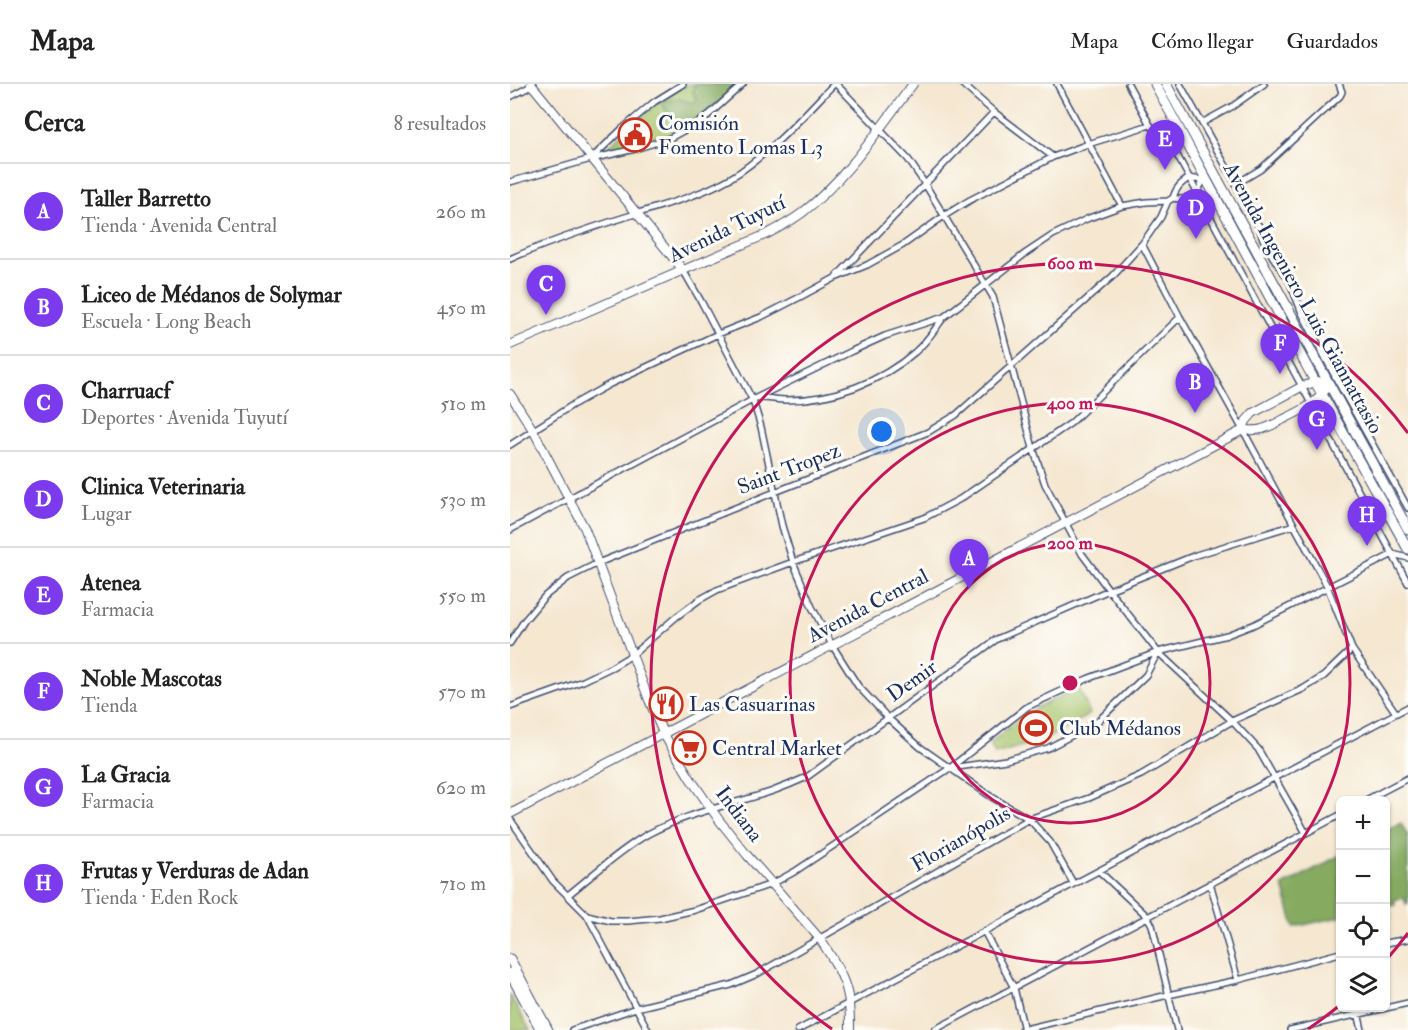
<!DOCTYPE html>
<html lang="es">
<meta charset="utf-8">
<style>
:root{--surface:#fff;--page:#f2f2f2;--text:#222;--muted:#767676;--line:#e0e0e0;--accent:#7c3aed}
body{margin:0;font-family:"IM FELL Double Pica",serif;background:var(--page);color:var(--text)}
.controls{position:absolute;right:18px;bottom:18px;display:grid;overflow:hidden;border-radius:9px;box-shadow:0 2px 4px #0004}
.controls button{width:54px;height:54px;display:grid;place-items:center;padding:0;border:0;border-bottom:2px solid var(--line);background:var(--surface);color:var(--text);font:30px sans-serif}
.you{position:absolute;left:372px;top:348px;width:21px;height:21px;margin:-15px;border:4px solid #fff;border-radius:50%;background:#1a73e8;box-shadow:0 0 0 9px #1a73e833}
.badge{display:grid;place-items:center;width:39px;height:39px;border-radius:50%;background:var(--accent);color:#fff;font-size:20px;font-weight:700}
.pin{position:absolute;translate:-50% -50px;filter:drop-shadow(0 2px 3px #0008)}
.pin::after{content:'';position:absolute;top:32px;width:21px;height:18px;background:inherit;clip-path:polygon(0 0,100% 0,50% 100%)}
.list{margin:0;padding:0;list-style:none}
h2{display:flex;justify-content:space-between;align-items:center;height:78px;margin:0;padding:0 24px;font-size:26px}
h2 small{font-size:20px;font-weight:400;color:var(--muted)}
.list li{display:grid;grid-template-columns:39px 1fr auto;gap:18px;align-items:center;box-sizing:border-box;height:96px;padding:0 24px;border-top:2px solid var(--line)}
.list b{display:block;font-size:22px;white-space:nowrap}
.list p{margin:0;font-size:20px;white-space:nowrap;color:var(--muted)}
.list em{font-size:20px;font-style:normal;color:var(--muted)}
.icon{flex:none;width:33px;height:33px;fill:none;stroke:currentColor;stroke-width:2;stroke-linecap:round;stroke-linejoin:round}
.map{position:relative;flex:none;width:898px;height:946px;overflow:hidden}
header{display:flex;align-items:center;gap:36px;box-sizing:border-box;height:84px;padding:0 30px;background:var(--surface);border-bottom:2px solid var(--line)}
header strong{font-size:28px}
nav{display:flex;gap:33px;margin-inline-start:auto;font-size:21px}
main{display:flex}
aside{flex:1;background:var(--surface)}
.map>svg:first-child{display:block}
.green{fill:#a7c56d;stroke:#617a66;stroke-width:1.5}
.forest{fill:#85aa60;stroke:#506c5f;stroke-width:1.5}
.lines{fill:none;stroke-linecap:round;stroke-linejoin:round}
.street-casing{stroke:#3c4b6f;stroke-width:8}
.secondary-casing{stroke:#3c4b6f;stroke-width:10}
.primary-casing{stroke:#3c4b6f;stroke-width:11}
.street{stroke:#fff;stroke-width:5}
.secondary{stroke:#fff;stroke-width:8}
.primary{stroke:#fff;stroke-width:9}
.ring{fill:none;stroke:#c2185b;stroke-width:3}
.labels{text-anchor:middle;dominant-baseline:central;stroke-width:6;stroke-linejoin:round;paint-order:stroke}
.poi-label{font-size:21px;fill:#1b2f5e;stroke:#fdfcf7;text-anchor:start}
.street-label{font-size:21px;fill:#1b2f5e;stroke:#fdfcf7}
.centre{fill:#c2185b;stroke:#fdfcf7;stroke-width:3}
.ring-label{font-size:18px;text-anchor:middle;font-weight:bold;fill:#c2185b;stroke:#fdfcf7;stroke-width:6;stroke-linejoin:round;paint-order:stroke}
</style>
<header>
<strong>Mapa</strong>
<nav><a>Mapa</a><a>Cómo llegar</a><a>Guardados</a></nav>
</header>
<main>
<aside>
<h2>Cerca<small>8 resultados</small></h2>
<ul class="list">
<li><span class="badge">A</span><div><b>Taller Barretto</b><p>Tienda · Avenida Central</p></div><em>260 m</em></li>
<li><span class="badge">B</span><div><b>Liceo de Médanos de Solymar</b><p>Escuela · Long Beach</p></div><em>450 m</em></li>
<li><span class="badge">C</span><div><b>Charruacf</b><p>Deportes · Avenida Tuyutí</p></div><em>510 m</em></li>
<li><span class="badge">D</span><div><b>Clinica Veterinaria</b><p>Lugar</p></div><em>530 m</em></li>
<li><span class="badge">E</span><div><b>Atenea</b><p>Farmacia</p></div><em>550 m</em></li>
<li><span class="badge">F</span><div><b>Noble Mascotas</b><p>Tienda</p></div><em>570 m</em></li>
<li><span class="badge">G</span><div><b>La Gracia</b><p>Farmacia</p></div><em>620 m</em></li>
<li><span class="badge">H</span><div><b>Frutas y Verduras de Adan</b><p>Tienda · Eden Rock</p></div><em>710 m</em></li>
</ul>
</aside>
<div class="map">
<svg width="898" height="946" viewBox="0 0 898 946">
<rect width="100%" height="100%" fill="#fdfcf7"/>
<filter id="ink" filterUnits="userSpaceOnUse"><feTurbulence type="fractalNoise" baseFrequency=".0167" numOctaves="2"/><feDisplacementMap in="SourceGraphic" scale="12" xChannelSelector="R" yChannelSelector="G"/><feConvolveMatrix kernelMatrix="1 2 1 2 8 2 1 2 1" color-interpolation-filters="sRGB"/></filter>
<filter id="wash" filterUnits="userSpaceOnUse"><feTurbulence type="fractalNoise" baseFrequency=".008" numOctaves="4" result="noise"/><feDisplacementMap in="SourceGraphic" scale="24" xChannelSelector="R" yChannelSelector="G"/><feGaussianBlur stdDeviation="1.35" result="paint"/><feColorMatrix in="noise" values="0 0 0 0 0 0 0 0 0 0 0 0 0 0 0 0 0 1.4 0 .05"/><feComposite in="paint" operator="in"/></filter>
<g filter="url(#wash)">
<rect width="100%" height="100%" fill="#f5e7d0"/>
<path class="green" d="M178,0H232C211,18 185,43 159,53C139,61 116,64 94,67C119,43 146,15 178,0Z
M817,305L898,451V460L815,308Z
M569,604L580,630L538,654L485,670L480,659L509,635L530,622Z
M0,911L20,946H0Z"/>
<path class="forest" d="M184,0H230L208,19L178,40C167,35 155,31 152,18L167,14L182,19L187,15L183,9Z
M891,739L898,752V819L896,820L894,814L884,816L885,821L876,823V747Z
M830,771V833L784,843L773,802Z"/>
</g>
<g filter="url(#ink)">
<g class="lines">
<defs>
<path id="street" d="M326,0L398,75L415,100L483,213L523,364L535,400L572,470L599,506L648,568L722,637L748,665L796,749
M452,0L484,28L543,73
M547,0L612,122
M618,0L640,41L661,60L898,499
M670,0L726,100L739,129L749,142L753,155L763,173L779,196L792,229L828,298L898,424
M0,13L23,1
M692,39L723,22L754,0
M82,74L112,45L144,18L173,0
M0,98L81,75L125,65L160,54L193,36L233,0
M726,100L751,85L830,12L832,8L829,0
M663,114C671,116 680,115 687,108C690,105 691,99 694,95
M632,160L670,233L733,346L817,502L842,565L886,629
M0,175C40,157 83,143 125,130C160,119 199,109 230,88C266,63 294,31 324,0
M173,186L192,219L243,317L251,343L272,442L283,478L302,523L322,561L348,602L379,635L410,663L480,712L519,735L540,758L563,799
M327,192L484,28
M250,314C259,314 268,316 277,316C323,316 371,298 405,268C417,258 425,245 434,233
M0,361L64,320L100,300L208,250L251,233L290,213L325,194L357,181L393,161L434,132L460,116L543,73L578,60L640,41
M0,446L248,313L342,267L375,252L434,233L516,169L543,151L579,134L612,122L636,118L658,117
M0,559L14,537L35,512L58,494L88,479L265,408L418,348L446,331L603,192L632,160L651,133L658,117L663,114C666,104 670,100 679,94L692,96
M0,623L73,597L102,583L122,571L166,533L189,516L207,506L283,478L414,434L450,415L561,339L670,233
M441,684L496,676L538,664L587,638L636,591L648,568
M856,716L898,694
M0,735L43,797L77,831L138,946
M589,787L637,832L642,841L667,946
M700,799L728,896
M58,811C83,791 110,766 138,750C177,729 221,721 263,707C274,703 286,698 297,693L487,555L599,506L686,471L784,441
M77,831L101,837H118L150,834L185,826L262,800L284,788L440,684L517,623L577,595L648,568L717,551L743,541L883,470L898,474
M474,847L504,904L514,946
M876,859L898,855
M847,924L852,946
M62,946L126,924L221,901L247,890L519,735L579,714L631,691L722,637L793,605L814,592L842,565
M288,946L898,623
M424,946L830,731
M511,946L658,911L728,896L830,869
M780,946L898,919"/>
<path id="secondary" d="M21,0L173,186
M0,261L257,150C269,144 281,137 292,129C337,94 369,45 403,0
M0,310L23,346L75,445L139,616L153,649L180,694L209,736L237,771L310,855C321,872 334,891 338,912C340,923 340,935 340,946
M0,730L733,346C739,346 746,347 752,345C760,343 767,339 774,335C791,327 810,318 819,300L808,297L791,303L743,329L736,337L733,346"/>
<path id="primary" d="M645,0L809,305L898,465
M656,0L898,445
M0,875L38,946
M0,889L31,946"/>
</defs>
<use href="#street" class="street-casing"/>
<use href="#secondary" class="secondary-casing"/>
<use href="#primary" class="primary-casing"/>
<use href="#street" class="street"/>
<use href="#secondary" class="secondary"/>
<use href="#primary" class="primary"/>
</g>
</g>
<g class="ring">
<circle cx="560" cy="599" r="140"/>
<circle cx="560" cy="599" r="280"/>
<path d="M898 849A420 420 0 0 1 877 875M830 921A420 420 0 0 1 798 945M322 945A420 420 0 1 1 898 349"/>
</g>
<defs>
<symbol id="civic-ring" viewBox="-11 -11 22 22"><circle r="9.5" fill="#fdfcf7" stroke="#c8321e" stroke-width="1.5"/><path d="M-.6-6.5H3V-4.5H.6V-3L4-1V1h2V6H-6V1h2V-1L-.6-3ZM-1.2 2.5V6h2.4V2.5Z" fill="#c8321e"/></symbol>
<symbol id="restaurant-ring" viewBox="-11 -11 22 22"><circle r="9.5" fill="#fdfcf7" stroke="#c8321e" stroke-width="1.5"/><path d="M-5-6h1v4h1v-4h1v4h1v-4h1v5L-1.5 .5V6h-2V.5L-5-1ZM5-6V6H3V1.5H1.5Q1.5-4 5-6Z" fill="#c8321e"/></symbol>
<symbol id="stadium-ring" viewBox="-11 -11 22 22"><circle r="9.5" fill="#fdfcf7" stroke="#c8321e" stroke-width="1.5"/><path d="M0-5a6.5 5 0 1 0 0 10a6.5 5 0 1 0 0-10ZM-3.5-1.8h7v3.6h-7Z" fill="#c8321e"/></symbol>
<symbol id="supermarket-ring" viewBox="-11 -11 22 22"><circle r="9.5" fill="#fdfcf7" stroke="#c8321e" stroke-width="1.5"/><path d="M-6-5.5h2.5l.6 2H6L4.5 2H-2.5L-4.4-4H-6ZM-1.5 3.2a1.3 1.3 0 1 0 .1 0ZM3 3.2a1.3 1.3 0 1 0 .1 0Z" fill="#c8321e"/></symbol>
</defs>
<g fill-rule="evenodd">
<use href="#civic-ring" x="106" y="32" width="38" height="38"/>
<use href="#restaurant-ring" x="137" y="601" width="38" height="38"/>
<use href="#stadium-ring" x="507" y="625" width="38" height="38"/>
<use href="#supermarket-ring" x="160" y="645" width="38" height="38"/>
</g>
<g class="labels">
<g class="poi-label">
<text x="148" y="39">Comisión<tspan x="148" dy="24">Fomento Lomas L3</tspan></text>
<text x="179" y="620">Las Casuarinas</text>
<text x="549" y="644">Club Médanos</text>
<text x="202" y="664">Central Market</text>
</g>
<g class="street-label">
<text transform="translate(217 145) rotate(-26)">Avenida Tuyutí</text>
<text transform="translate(793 214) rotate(61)">Avenida Ingeniero Luis Giannattasio</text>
<text transform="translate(279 385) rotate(-21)">Saint Tropez</text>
<text transform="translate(358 522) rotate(-28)">Avenida Central</text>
<text transform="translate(402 597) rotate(-36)">Demir</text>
<text transform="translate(229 730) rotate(53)">Indiana</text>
<text transform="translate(451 755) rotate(-30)">Florianópolis</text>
</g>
</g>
<circle cx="560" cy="599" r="9" class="centre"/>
<g class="ring-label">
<text x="560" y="185">600 m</text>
<text x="560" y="325">400 m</text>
<text x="560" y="465">200 m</text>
</g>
</svg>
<div class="controls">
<button>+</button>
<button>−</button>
<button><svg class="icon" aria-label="locate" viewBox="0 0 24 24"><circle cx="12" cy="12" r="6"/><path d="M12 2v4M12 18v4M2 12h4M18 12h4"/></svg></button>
<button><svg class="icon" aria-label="layers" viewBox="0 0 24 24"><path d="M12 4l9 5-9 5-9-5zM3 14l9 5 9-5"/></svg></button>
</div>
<div class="you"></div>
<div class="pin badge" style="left:459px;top:505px">A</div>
<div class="pin badge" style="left:685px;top:329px">B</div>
<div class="pin badge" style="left:36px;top:231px">C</div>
<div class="pin badge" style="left:686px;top:155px">D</div>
<div class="pin badge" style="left:655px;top:86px">E</div>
<div class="pin badge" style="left:770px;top:290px">F</div>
<div class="pin badge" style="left:807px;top:366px">G</div>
<div class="pin badge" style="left:857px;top:462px">H</div>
</div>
</main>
